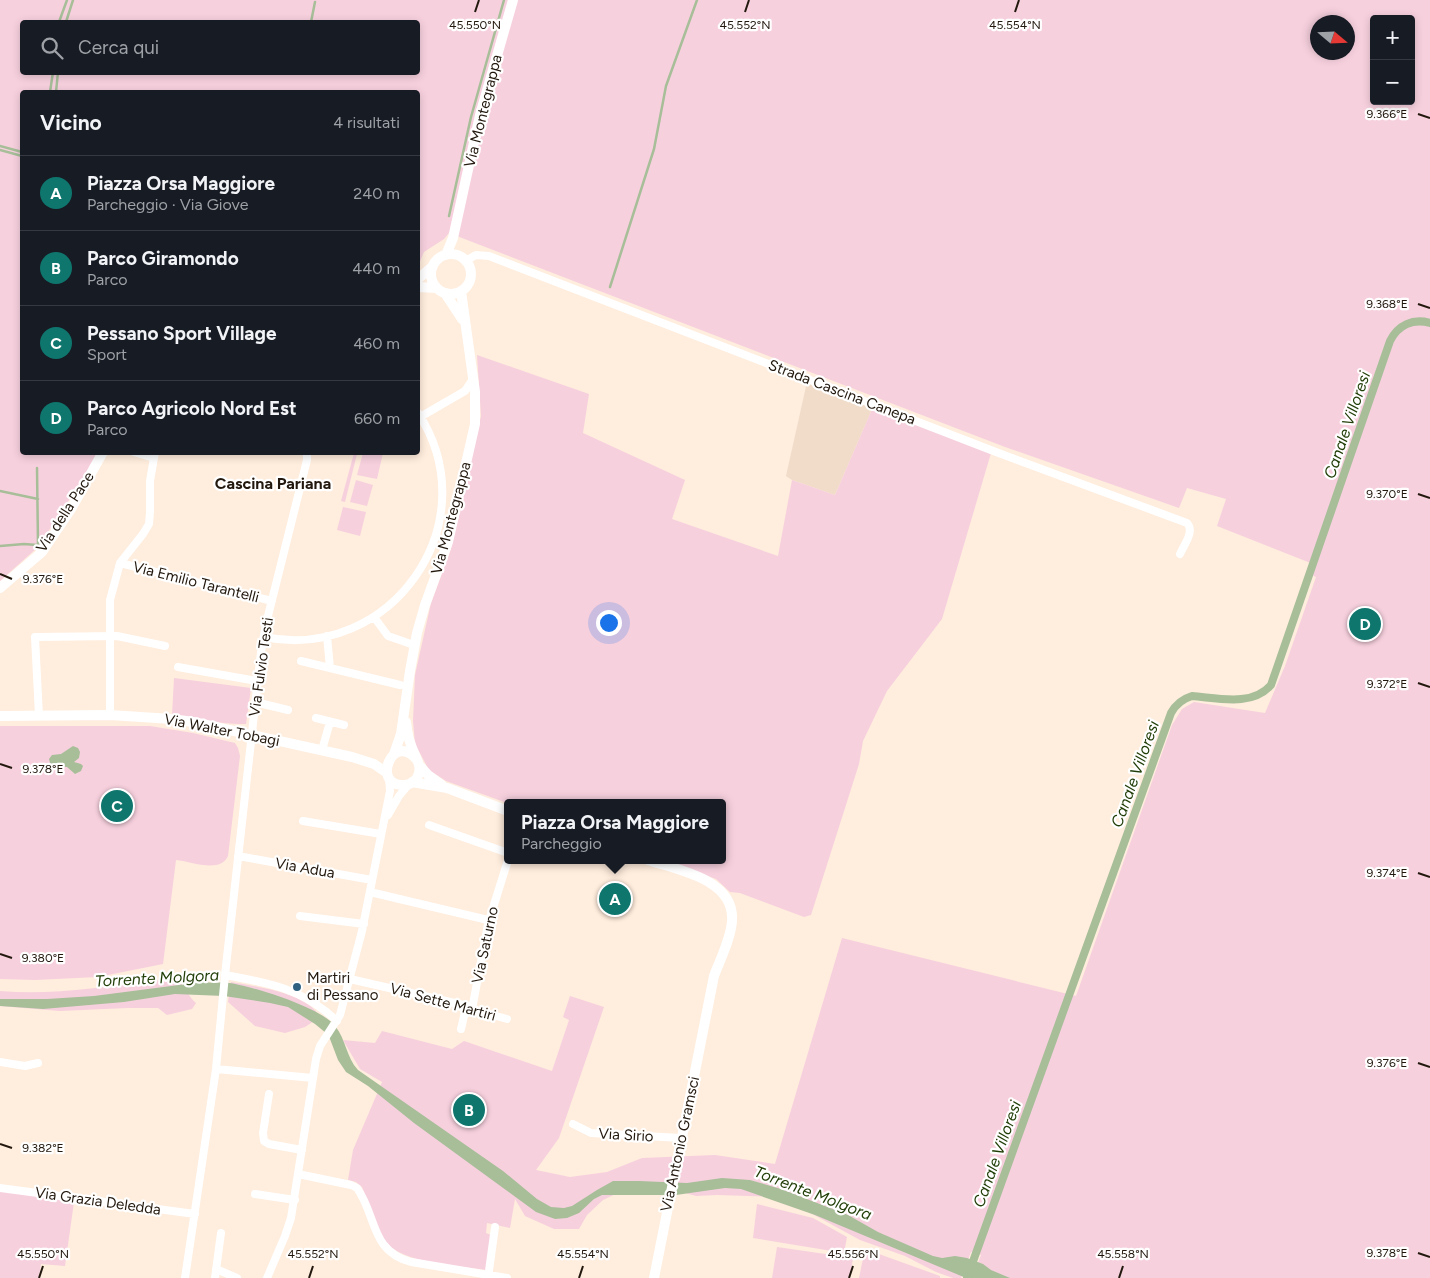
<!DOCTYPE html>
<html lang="it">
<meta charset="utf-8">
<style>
:root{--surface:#171b24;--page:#242831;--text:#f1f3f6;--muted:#9ea1a6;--line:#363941;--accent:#0f766e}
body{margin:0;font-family:Figtree,sans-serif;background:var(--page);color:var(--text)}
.controls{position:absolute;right:15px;top:15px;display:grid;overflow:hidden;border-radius:5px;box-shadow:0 2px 8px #0003}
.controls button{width:45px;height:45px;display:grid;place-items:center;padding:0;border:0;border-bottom:1px solid var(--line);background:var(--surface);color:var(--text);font:25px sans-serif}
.compass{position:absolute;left:1310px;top:15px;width:45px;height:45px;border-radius:50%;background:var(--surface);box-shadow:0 2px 8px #0003;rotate:109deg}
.you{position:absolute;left:608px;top:622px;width:18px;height:18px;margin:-12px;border:4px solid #fff;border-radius:50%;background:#1a73e8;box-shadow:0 0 0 8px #1a73e833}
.badge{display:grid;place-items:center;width:32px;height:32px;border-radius:50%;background:var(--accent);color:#fff;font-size:16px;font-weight:700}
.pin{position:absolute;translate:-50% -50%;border:2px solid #fff;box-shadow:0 1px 5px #0006}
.popup{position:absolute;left:504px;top:799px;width:222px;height:65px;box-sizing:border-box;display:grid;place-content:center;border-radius:5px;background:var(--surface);filter:drop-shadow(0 1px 4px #0005);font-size:16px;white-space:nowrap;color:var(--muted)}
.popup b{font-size:19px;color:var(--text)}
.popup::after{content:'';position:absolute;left:50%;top:100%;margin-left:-10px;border:10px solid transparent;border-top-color:var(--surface)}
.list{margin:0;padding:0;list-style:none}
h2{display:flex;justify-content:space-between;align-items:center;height:65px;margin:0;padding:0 20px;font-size:21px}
h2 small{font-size:16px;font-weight:400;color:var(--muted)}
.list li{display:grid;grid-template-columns:32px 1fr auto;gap:15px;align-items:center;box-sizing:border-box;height:75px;padding:0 20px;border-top:1px solid var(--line)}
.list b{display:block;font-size:19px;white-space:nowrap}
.list p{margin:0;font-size:16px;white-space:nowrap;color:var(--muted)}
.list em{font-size:16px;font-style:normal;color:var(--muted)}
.icon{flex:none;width:28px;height:28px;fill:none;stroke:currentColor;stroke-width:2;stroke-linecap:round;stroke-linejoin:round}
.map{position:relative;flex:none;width:1430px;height:1278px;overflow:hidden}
.search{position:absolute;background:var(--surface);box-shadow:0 2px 8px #0003;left:20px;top:20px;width:400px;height:55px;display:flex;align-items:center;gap:12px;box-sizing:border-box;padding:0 18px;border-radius:5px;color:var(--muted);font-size:19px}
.panel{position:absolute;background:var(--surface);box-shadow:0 2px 8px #0003;left:20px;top:90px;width:400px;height:365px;border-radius:5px}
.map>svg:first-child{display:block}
.built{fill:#f1dcc9}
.green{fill:#f7d0de;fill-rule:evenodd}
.water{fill:#a7be99}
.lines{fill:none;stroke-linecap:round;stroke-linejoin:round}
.stream{stroke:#a7be99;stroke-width:2.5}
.canal{stroke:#a7be99;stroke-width:8}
.street{stroke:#fff;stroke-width:8}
.secondary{stroke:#fff;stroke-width:10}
.ticks{fill:none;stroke:#22180e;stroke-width:2}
.poi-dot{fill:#316180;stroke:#fff;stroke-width:2}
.labels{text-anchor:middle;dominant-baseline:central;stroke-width:4.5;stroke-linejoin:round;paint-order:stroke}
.street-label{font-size:15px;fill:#22180e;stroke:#fff}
.poi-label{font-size:15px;fill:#22180e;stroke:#fff;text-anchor:start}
.water-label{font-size:16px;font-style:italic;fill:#233f09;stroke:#fff}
.neighbourhood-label{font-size:16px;font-weight:bold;fill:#22180e;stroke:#fff}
.ticks-label{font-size:12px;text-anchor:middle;fill:#22180e;stroke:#fff;stroke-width:4.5;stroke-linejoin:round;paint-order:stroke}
</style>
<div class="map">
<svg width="1430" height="1278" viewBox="0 0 1430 1278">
<rect width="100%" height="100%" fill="#ffeddd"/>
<path class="built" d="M807,382L873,407L835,495L792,480L786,476Z"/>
<path class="green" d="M0,0H1430V1278H972L981,1255L971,1252L961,1278H953L936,1272L905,1256L860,1240L794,1204L775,1197L717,1195L696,1196L659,1186L622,1191L603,1200L587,1215L579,1229H554L525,1216L515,1199L510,1228L487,1223L486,1233L491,1235L486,1270C461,1266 402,1263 387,1243C374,1227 370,1205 362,1187L356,1182L348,1180L353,1150L382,1082L360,1069L343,1040L375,1043L382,1031L452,1049L464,1041L552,1071L569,1020L563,1017L570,996L604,1007L559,1138L536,1170L570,1177L607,1172L642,1158L715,1155L775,1164L842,938L1076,996L1172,725L1182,709L1194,702L1265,713L1285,666L1316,577L1310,574L1313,564L1217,526L1226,499L1187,488L1179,508L1005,447L449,233L444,239L424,252L418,266V92H22V452L100,453L38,547L0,581ZM1374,19H1411V101H1374ZM22,22H418V72H22ZM1318,22H1348V52H1318Z
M477,355L589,394L583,433L685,480L672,519L778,556L792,480L835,495L873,407L991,453L942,619L887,691L863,741L859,764L811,915L804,917L740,893L730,892L716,879L664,860H722V803H507L446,781L429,770L415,744L413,721L415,675L431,603L451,549L481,416Z
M354,453L357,454L345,502L341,501Z
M363,453H383L377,479L357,475Z
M356,480L373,485L367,506L350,502Z
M343,507L366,512L360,536L337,530Z
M174,678L251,688L246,724C222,725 196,718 172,715Z
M0,726H150L193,733L235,743L238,748L240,756L228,856C220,874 190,861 176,860L163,964L98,977L35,980L0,979Z
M151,980L180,982C186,989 189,997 196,1003L192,1009L167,1015L158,1008H127L60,1011L0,1006V991C51,995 101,988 151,980Z
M231,982C257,987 306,992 320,1017L305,1027L285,1033L255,1026L228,1002Z
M0,1191L74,1202L65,1266L41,1264L39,1278H0Z
M757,1204L813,1218L847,1237L844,1253L753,1238Z
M777,1247L853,1258L850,1278H772Z
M865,1249L940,1276V1278H859Z"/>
<path class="water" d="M73,746L78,748L80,752L79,758L74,762L81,764L83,766L81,771L75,774L67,767L54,766L50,763L49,759L52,755L61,754Z
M202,982C211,983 220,982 229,983C252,986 322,1008 335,1026C346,1039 346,1057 358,1070L503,1171L537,1199L551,1207L564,1208L572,1206L597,1190L613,1181H639L687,1183L722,1178L750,1180L781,1189L848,1215L878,1232L933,1256L942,1258L955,1256L967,1258L983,1264L991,1270L1010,1278H966L815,1215L741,1189L725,1188L676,1195H602L594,1199L579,1213L567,1218L555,1219L536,1212L414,1123L368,1086L346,1072L338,1060L330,1039L326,1033L315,1024L288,1007L270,1003L224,996L175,994L124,1002L43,1009L0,1006V999H47L94,996Z"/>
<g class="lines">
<path class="stream" d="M59,22L67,0
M66,22L73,0
M311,22L315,2
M50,92L53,72
M56,92L58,72
M0,146L22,152
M0,150L22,156
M449,216L471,117L504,0
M610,287L654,149L666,86L697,0
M37,468L38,545
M0,491L38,499
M0,546L24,544L37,545"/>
<path class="canal" d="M967,1278L1171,713C1176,704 1182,699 1192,696C1218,698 1252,707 1271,685L1390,341C1398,325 1413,318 1430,323"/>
<path class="street" d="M465,261L476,255L489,256L996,452L1187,523C1195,531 1184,545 1180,554
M420,417L465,391L473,379
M134,452L154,458
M120,563L272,601
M374,617L388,636L414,645
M327,636L330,668
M264,637C391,663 490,523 418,413
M301,661L400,685
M178,667L257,681
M255,702L288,710
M110,715V600L120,563L143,534L149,524L150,512V481L155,452
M39,716L35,637L117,636L165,646
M316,718L344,725
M322,750L330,722
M388,815L399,796L409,784
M303,821L381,834
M429,825L508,853
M238,856L372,880
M370,892L488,920
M300,916L364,924
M225,975C270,983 303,989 337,1021
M350,979L472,1007L478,1011L507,1019
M461,1029L464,1016L473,1004L488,924L508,860
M0,1062L25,1066L38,1063
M216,1069L313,1078
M269,1094L263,1133L264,1141L269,1144L302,1150
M573,1124L591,1133L681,1138
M298,1174L351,1185L357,1188C377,1216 370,1251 411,1262L507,1278
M0,1188L195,1214
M255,1194L295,1200
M216,1269L237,1278
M185,1278L216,1069L225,975L261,652L266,624L307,460V452
M215,1278L221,1233
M267,1278L285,1236L291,1218L316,1059L320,1046L340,1015L362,931L390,791L389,778
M488,1278L495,1227"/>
<path class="secondary" d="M431 274a20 20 0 1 1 40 0a20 20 0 1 1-40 0Z
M446,255L453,238L480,115L513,0
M418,279L433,266
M418,287L437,288
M445,293L462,319
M0,588L42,552L71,509L103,452
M0,716L110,715L172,719L193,722L352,757L374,764L387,773
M406,722C407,730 408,738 411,745C414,756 424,766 417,778C414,782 409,785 403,785C371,786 393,730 417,760
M394,754L401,734L410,671L417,633L425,605L448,542L475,424V392L461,291
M419,765L428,775L442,785
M412,782L447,788L508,811
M648,860C678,870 735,879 732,921C731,938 720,960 714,976L654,1278"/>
</g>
<path class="ticks" d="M475,12L479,0M745,12L749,0M1015,12L1019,0M1418,114L1430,118M1418,304L1430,308M1418,494L1430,498M0,574L12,579M1418,683L1430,687M0,764L12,768M1418,873L1430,877M0,954L12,958M1418,1063L1430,1067M0,1144L12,1148M1418,1253L1430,1257M39,1278L43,1266M309,1278L313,1266M579,1278L583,1266M849,1278L853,1266M1119,1278L1123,1266"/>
<circle class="poi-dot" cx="297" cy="987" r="5"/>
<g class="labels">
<g class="street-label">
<text transform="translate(483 111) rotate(-76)">Via Montegrappa</text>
<text transform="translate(842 392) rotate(21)">Strada Cascina Canepa</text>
<text transform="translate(65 512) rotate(-57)">Via della Pace</text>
<text transform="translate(451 518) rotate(-75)">Via Montegrappa</text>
<text transform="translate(196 582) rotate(14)">Via Emilio Tarantelli</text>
<text transform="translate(261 667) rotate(-82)">Via Fulvio Testi</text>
<text transform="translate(222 730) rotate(11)">Via Walter Tobagi</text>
<text transform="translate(305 868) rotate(10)">Via Adua</text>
<text transform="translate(485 945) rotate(-78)">Via Saturno</text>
<text transform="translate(443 1002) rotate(15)">Via Sette Martiri</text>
<text transform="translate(626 1135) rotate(3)">Via Sirio</text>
<text transform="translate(680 1144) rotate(-78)">Via Antonio Gramsci</text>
<text transform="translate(98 1201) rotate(8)">Via Grazia Deledda</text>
</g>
<g class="poi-label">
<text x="307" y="978">Martiri<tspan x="307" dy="17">di Pessano</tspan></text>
</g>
<g class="water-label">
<text transform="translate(1347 425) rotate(-71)">Canale Villoresi</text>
<text transform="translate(1135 774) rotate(-70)">Canale Villoresi</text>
<text transform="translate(157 978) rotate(-3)">Torrente Molgora</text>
<text transform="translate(997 1154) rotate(-70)">Canale Villoresi</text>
<text transform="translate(813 1193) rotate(21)">Torrente Molgora</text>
</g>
<g class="neighbourhood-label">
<text x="273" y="483">Cascina Pariana</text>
</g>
</g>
<g class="ticks-label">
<text x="475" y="29">45.550°N</text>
<text x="745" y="29">45.552°N</text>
<text x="1015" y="29">45.554°N</text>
<text x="1387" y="118">9.366°E</text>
<text x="1387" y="308">9.368°E</text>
<text x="1387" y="498">9.370°E</text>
<text x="43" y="583">9.376°E</text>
<text x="1387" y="688">9.372°E</text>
<text x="43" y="773">9.378°E</text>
<text x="1387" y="877">9.374°E</text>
<text x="43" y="962">9.380°E</text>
<text x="1387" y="1067">9.376°E</text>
<text x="43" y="1152">9.382°E</text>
<text x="1387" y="1257">9.378°E</text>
<text x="43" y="1258">45.550°N</text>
<text x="313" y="1258">45.552°N</text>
<text x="583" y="1258">45.554°N</text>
<text x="853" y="1258">45.556°N</text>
<text x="1123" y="1258">45.558°N</text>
</g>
</svg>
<div class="controls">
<button>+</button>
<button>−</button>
</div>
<svg class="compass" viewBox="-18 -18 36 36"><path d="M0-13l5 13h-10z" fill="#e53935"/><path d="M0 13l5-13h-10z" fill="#9ea1a6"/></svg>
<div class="you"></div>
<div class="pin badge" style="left:615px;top:899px">A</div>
<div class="popup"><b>Piazza Orsa Maggiore</b>Parcheggio</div>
<div class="pin badge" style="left:469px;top:1110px">B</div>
<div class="pin badge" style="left:117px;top:806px">C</div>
<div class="pin badge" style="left:1365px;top:624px">D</div>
<div class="search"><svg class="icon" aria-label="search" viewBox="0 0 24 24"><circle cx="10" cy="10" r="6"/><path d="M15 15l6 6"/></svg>Cerca qui</div>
<section class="panel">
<h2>Vicino<small>4 risultati</small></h2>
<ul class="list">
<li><span class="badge">A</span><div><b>Piazza Orsa Maggiore</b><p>Parcheggio · Via Giove</p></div><em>240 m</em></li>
<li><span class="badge">B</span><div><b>Parco Giramondo</b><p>Parco</p></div><em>440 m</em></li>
<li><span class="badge">C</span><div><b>Pessano Sport Village</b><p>Sport</p></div><em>460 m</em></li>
<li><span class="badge">D</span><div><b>Parco Agricolo Nord Est</b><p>Parco</p></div><em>660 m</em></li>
</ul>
</section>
</div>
